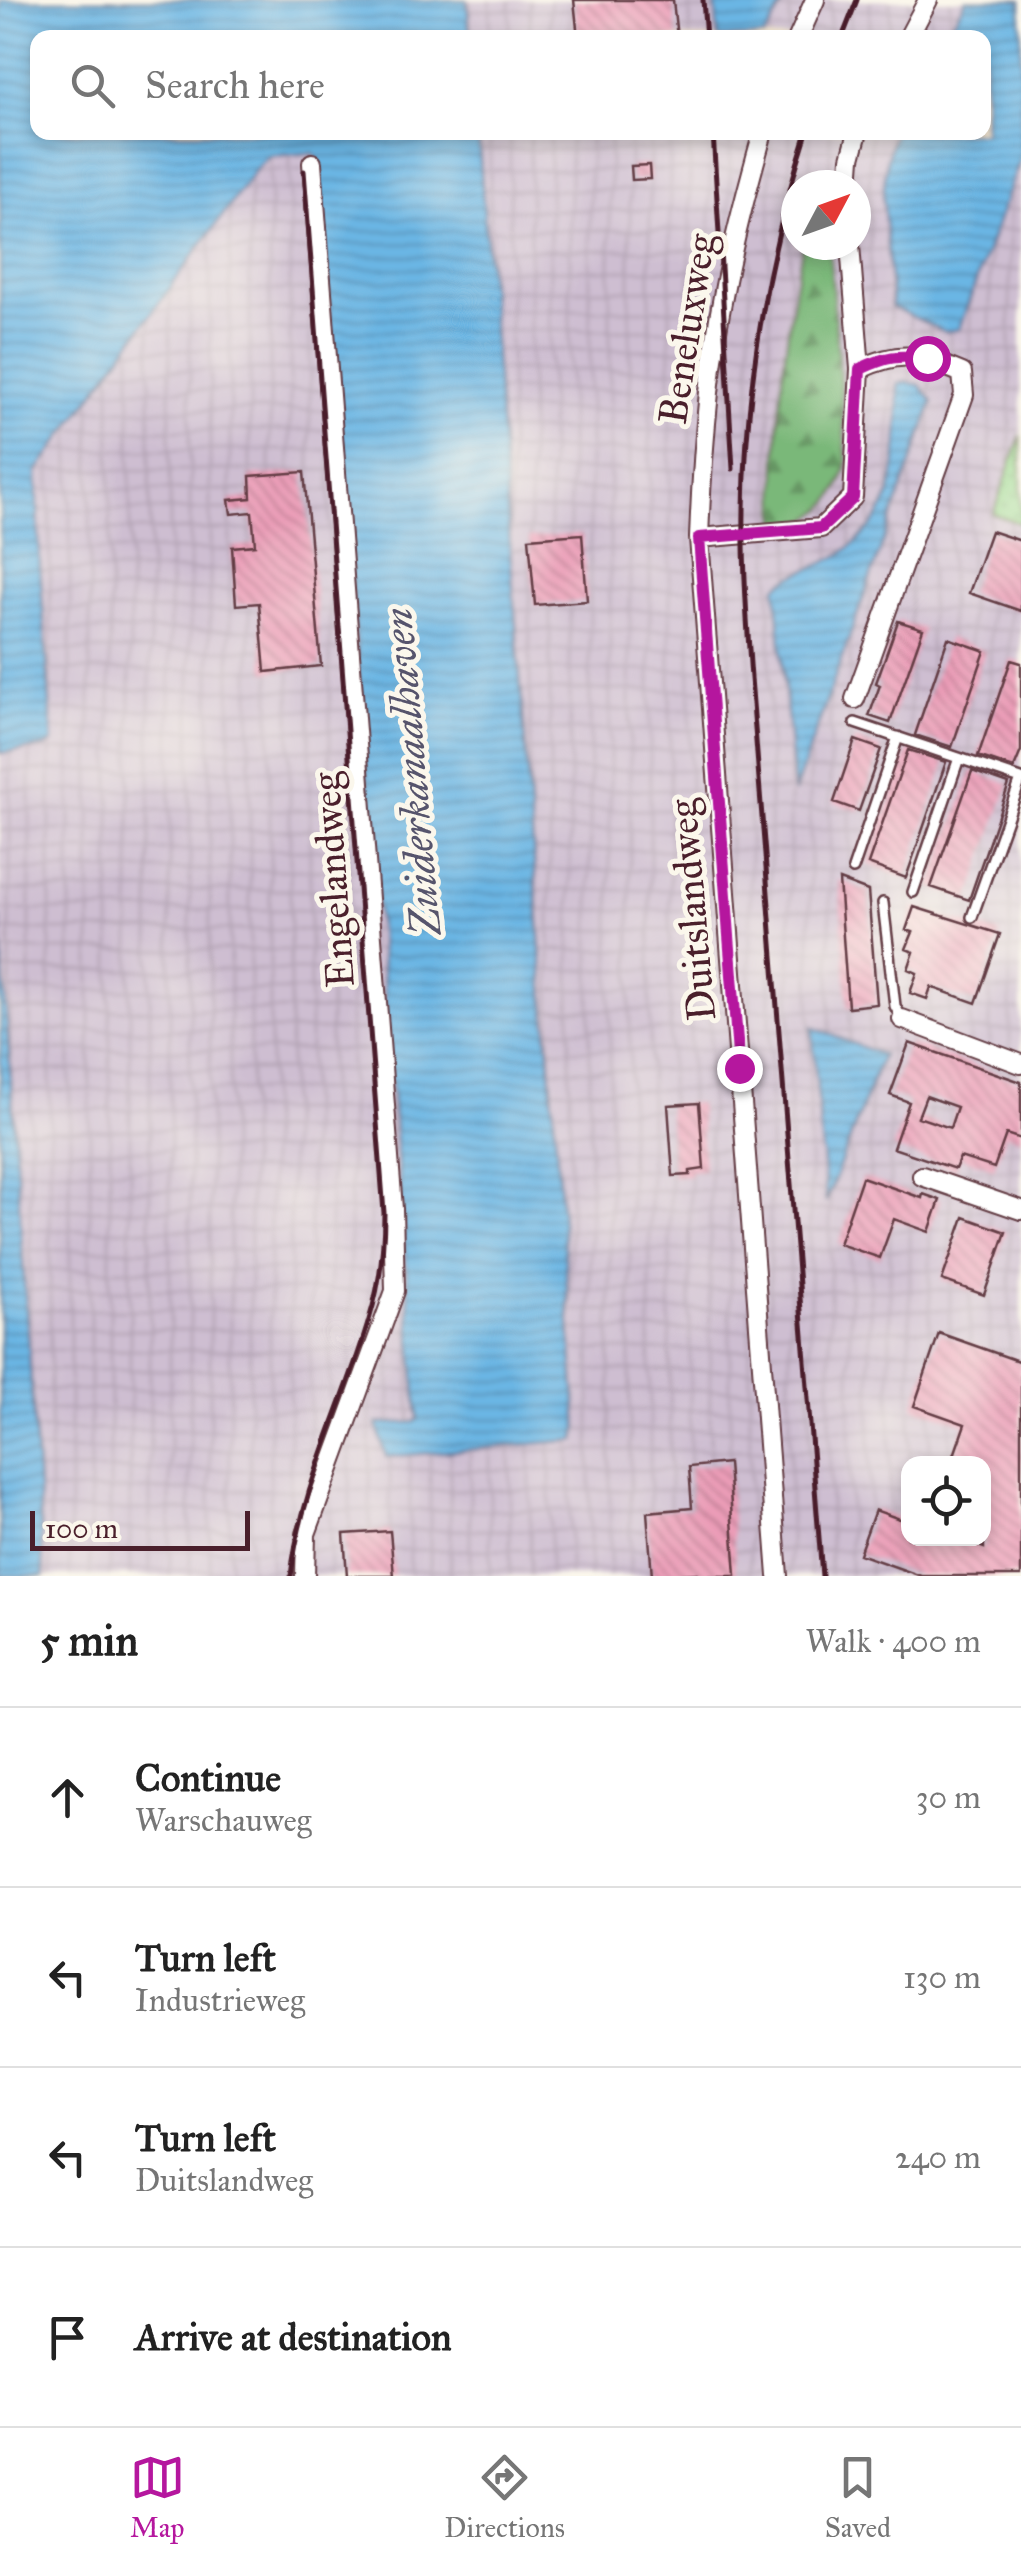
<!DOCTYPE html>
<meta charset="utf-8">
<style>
:root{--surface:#fff;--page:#f6f6f6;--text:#222;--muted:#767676;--line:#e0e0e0;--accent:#b5179e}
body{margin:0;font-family:"IM FELL Great Primer",serif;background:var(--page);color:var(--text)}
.controls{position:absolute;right:30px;bottom:30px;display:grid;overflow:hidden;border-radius:20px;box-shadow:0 5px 15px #0003}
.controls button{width:90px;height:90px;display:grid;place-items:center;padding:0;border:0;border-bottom:2px solid var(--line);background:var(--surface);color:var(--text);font:50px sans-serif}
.compass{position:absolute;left:781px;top:170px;width:90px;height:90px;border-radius:50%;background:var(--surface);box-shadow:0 5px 15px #0003;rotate:49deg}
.scale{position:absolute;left:30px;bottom:25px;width:220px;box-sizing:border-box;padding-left:10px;border:5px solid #4a1f2b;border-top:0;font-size:28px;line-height:35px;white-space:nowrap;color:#4a1f2b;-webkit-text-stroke:8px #fbf7ec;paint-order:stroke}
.stop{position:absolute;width:30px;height:30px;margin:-22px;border:8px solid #b5179e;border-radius:50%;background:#fff}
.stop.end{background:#b5179e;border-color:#fff;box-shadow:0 2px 10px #0008}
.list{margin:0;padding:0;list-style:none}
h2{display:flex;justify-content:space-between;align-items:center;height:130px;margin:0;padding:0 40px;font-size:42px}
h2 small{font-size:32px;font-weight:400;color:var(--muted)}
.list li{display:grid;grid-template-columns:65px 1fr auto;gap:30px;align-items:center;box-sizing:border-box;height:180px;padding:0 40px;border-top:2px solid var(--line)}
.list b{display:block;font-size:38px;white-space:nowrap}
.list p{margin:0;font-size:32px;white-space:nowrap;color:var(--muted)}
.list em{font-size:32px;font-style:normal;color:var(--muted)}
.icon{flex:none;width:55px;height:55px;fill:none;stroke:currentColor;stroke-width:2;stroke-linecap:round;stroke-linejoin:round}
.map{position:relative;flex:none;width:1021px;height:1576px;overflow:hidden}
.search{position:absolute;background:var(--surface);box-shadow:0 5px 15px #0003;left:30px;right:30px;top:30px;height:110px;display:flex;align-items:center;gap:25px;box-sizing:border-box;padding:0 35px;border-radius:20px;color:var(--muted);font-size:38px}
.sheet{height:850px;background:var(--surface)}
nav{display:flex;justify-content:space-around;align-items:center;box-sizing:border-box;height:140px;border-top:2px solid var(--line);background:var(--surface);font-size:28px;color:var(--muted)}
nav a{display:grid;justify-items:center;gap:5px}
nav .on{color:var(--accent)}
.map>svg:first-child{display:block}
.industrial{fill:url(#industrial-grid);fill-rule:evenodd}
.grass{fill:url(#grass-dots);stroke:#727c5c;stroke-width:2.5}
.forest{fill:url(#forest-firs);stroke:#626c52;stroke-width:2.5}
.water{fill:url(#water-rules);stroke:#5a6a88;stroke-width:2.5}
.building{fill:url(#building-back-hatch);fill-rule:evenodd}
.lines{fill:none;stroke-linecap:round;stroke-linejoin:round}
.lane-casing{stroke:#643d44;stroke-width:14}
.street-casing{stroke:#643d44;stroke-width:22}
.lane{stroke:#fff;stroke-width:9}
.street{stroke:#fff;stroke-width:18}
.rail{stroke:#4a1f2b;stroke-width:5}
.route{stroke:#b5179e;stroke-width:12}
.labels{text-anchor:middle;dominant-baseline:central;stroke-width:10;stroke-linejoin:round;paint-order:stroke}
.street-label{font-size:40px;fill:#4a1f2b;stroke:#fbf7ec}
.water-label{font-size:42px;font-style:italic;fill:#56546c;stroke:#fbf7ec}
</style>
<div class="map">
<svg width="1021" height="1576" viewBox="0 0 1021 1576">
<defs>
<pattern id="industrial-grid" width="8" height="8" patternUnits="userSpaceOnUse" patternTransform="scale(2.5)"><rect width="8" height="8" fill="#cebed1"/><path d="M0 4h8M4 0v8" fill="none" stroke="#b2a3b4"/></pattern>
<pattern id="grass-dots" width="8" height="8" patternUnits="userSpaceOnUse" patternTransform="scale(2.5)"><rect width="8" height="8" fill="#99d88e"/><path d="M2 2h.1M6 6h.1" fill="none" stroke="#85b97b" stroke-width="1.8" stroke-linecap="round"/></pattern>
<pattern id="forest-firs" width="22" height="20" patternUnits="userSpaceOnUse" patternTransform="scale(2.5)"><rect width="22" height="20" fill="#7ab879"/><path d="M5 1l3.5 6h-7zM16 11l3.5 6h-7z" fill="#669563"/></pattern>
<pattern id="water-rules" width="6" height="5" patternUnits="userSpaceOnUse" patternTransform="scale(2.5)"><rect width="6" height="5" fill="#6bb6e4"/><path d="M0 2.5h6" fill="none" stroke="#5a93b9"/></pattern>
<pattern id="building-back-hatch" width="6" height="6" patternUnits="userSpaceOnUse" patternTransform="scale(2.5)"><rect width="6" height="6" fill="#eb9cb7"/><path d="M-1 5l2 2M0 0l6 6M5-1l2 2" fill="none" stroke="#c07f95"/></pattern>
</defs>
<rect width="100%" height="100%" fill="#fbf7ec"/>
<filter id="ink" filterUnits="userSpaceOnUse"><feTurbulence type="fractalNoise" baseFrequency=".01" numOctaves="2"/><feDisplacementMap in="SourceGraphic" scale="20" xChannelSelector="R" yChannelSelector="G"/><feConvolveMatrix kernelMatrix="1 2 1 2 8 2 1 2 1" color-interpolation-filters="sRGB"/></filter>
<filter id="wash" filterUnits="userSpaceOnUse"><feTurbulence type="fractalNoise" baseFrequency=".0048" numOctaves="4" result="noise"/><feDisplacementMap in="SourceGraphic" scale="40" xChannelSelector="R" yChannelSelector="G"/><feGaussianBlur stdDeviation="2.25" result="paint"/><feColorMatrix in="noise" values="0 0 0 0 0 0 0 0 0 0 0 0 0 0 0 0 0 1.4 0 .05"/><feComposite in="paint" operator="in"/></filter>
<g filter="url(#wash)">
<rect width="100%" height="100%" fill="#f6e8d2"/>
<path class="industrial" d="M75,0H1021V1576H0V326L45,133L984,132V38L67,37ZM796,185H856V245H796ZM908,1464H984V1539H908Z"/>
<path class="grass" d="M1021,435V524L993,514Z"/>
<path class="forest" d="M803,245H829L847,464C842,487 827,514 802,522C795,524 784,524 777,524C774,431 784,337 803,245Z"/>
<path class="water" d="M0,0H467L470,37L38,38V132L478,133L578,1427L576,1440L386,1457L377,1424L415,1422L418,1419L317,157L313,153L270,156L259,165L37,472L40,566L53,742L45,747L0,753Z
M715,0H786L764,37L718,38Z
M966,0H1021V157L959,329L945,332L892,307L883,195L887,158L894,133L984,132V38L944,37Z
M907,382L920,385L933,402L794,793L776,587C794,571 819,568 839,555C855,545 874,526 883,509C899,480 900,418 898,384Z
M0,916L44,1576H0Z
M812,1027L882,1055L826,1202Z"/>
<g id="blocks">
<path class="building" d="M574,0H673L677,38H578Z
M649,165L650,179L632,180L631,166Z
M304,472L321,666L265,672L259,603L236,605L232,547L255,545L252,512L231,514L229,500L251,498L250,476Z
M991,531L1021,541V611L969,593Z
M582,534L587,601L535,605L529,538Z
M898,621L923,629L890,723L869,716L880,685L876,683Z
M948,638L985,651L952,747L915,735Z
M1011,660L1021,663V751L1014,768L978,756Z
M855,740L881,749L859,811L834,802Z
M908,750L946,762L906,878L868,864Z
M972,771L1009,784L969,900L931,887Z
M839,880L868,891L877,1004L848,1007Z
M914,907L1000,934L976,1003L931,987L927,999L910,993L917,973L908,969L914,952L906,949L913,932L906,930Z
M909,1043L1021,1082V1139L1006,1134L994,1168L960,1157L955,1169L893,1148L909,1102L890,1095ZM926,1096L957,1107L950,1128L918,1117Z
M699,1103L704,1169L690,1171V1175L673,1176L668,1105Z
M862,1177L922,1198L923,1194L940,1200L929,1232L894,1219L880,1258L839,1244Z
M964,1217L1006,1232L984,1295L942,1280Z
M939,1333L1021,1362V1576H921L859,1554L875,1510L908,1522V1538H956L984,1548V1464H951L965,1424L914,1406Z
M728,1463L736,1576H697V1573L652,1576L647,1512L692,1508L689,1467Z
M390,1531L394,1576H347L344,1534Z"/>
</g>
</g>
<g filter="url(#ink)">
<use href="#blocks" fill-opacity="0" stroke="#643d44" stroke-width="2.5"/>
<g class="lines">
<defs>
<path id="lane" d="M855,723L1021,779L972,917
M853,869L898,737
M913,892L959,758
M883,903L895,1006L902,1019"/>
<path id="street" d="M798,38L815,0
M908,38L928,0
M763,132C748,185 734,237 724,291C708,372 702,456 699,538L778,1576
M849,185L851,158L858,132
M699,538L821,528L853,497L860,369L850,245
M855,699L964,395L962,373C919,355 903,349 860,369
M902,1019L1021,1064
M922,1176L1021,1210
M305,1576L306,1534L395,1291L393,1209L312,163"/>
</defs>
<use href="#lane" class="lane-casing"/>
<use href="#street" class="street-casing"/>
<use href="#lane" class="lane"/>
<use href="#street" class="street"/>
<path class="rail" d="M703,0L706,38
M842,38L857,0
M713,132L733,469
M807,132C768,253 746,382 744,509C743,565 747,622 751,678L822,1576
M291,1576C301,1486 344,1406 369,1320C380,1285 384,1249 384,1213L304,171"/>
</g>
</g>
<g class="lines" filter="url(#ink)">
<path class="route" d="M739,1068L699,538L821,528L853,498L860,369C888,356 896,355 927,358"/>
</g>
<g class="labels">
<g class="street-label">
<text transform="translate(687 329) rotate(-81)">Beneluxweg</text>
<text transform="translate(333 880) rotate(-94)">Engelandweg</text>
<text transform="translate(692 910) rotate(-95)">Duitslandweg</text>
</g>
<g class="water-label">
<text transform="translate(412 772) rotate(-95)">Zuiderkanaalhaven</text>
</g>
</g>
</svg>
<div class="controls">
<button><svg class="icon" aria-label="locate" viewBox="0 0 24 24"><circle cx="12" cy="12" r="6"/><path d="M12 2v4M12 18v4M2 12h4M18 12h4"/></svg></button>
</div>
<svg class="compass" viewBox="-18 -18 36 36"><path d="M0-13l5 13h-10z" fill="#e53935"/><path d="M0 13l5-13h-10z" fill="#767676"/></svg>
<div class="scale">100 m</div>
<div class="stop" style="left:927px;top:358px"></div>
<div class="stop end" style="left:739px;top:1068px"></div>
<div class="search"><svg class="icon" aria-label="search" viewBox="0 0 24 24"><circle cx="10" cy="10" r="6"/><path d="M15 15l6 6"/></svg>Search here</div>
</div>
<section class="sheet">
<h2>5 min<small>Walk · 400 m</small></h2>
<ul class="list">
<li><svg class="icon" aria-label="ahead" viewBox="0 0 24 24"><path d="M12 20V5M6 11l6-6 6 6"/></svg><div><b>Continue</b><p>Warschauweg</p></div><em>30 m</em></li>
<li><svg class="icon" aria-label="left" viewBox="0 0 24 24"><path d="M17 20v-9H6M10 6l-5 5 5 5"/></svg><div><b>Turn left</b><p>Industrieweg</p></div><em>130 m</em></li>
<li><svg class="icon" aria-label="left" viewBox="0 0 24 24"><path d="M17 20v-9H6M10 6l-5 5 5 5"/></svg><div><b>Turn left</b><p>Duitslandweg</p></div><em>240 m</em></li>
<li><svg class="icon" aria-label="arrive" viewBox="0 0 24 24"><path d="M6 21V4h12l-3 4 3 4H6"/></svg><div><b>Arrive at destination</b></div></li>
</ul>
</section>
<nav>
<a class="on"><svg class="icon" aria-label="map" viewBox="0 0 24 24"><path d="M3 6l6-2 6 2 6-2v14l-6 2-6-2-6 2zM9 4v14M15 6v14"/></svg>Map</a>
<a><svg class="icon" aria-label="directions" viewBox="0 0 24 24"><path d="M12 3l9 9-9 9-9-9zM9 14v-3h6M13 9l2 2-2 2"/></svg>Directions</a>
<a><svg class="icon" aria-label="saved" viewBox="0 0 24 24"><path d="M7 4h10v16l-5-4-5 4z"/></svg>Saved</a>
</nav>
